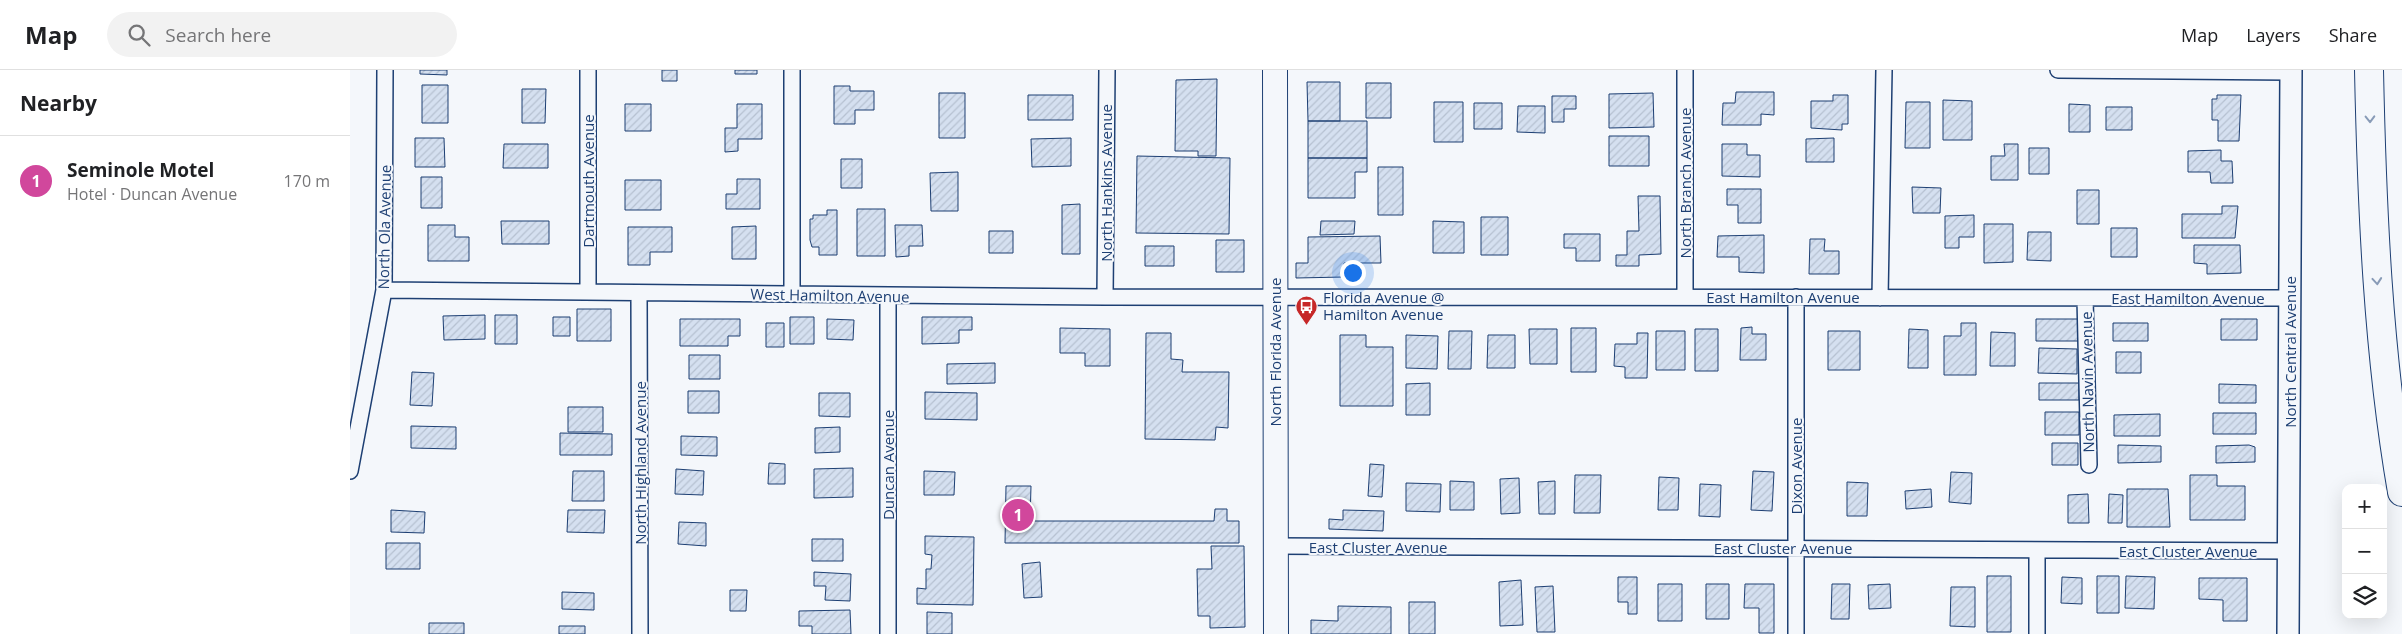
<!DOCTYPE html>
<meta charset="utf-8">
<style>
:root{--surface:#fff;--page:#f2f2f2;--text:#202124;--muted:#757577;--line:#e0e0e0;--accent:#ea580c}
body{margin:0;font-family:"Open Sans",sans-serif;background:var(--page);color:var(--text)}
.controls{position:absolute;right:15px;bottom:15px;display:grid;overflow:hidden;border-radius:10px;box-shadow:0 5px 20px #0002}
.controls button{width:45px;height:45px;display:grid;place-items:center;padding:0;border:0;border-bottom:1px solid var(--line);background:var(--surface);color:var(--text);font:25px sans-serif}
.you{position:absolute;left:1002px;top:202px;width:18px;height:18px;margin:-12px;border:4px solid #fff;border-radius:50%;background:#1a73e8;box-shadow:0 0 0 8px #1a73e833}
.badge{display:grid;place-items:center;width:32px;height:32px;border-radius:50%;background:var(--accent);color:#fff;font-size:16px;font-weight:700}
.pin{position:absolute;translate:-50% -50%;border:2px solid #fff;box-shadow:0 1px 5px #0006}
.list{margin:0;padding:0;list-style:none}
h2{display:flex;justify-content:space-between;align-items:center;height:65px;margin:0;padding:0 20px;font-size:21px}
h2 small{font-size:16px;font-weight:400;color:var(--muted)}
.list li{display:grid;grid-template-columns:32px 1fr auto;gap:15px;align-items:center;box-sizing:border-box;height:90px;padding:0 20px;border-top:1px solid var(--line)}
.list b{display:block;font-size:19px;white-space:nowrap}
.list p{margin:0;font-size:16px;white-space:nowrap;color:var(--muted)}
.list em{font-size:16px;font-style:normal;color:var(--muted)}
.icon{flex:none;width:28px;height:28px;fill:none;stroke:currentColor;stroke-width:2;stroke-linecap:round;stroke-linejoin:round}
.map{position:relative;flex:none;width:2052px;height:564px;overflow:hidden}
header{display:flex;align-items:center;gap:30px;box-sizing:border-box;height:70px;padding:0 25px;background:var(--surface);border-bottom:1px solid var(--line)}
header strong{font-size:24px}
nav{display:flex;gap:28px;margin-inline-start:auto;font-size:18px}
.search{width:350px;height:45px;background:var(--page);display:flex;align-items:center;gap:12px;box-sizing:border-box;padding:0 18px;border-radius:28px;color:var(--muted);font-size:19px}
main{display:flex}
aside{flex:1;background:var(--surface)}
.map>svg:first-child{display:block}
.building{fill:url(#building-hatch);stroke:#1d3f73}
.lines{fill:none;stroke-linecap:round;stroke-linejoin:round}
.street-casing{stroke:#1d3f73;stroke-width:18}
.secondary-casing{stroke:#1d3f73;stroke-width:24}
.primary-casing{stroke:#1d3f73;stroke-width:26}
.highway-casing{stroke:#1d3f73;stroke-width:30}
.street{stroke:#f4f7fb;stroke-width:15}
.secondary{stroke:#f4f7fb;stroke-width:21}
.primary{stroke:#f4f7fb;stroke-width:24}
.highway{stroke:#f4f7fb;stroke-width:28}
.oneway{stroke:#889bb7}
.labels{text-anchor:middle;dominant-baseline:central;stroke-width:4;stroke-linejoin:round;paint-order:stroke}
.street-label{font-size:15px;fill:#1d3f73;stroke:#f4f7fb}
.poi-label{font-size:15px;fill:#1d3f73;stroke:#f4f7fb;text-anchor:start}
</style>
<header>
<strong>Map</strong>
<div class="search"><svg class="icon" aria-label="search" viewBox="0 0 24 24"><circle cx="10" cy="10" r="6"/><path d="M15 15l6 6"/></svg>Search here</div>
<nav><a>Map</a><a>Layers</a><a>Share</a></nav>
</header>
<main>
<aside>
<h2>Nearby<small></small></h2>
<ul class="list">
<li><span class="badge" style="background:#d1479c">1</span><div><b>Seminole Motel</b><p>Hotel · Duncan Avenue</p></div><em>170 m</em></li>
</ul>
</aside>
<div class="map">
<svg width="2052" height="564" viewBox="0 0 2052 564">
<defs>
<pattern id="building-hatch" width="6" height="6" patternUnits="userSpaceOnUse" patternTransform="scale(1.25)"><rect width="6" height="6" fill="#d5e0f0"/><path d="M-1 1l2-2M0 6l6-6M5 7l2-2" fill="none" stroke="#b6c1d1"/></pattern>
</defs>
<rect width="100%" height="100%" fill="#f4f7fb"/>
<path class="building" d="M70,0H97V5L70,4Z
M312,0H327V11H312Z
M385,0H407V4H385Z
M867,9L866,86H848V81H825L826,10Z
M957,12H990V51H958Z
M1016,13H1041V48H1016Z
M72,15H98V53H72Z
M484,16H500V21H524V40H505V54H484Z
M172,19H196L195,53H172Z
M1386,22H1424V45L1411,44V55H1372L1373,33H1385Z
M589,23H615V68H589Z
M1303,23L1304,57L1259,58V24Z
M678,25H723V50H678Z
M1483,25H1498V54H1492V60L1461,58V31H1483Z
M1867,25H1891L1889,71H1868V50H1862V29H1867Z
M1202,26H1226V39H1214V52H1202Z
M1593,30L1622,31V70H1593Z
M1084,32H1113V72H1084Z
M1556,32H1580V78H1555Z
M1124,33H1152V59H1124Z
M275,34H301V61H275Z
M387,34H412V69H388V81L375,82V58H387Z
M1719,34L1740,35V62H1719Z
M1168,36H1195V63L1167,62Z
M1756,37H1782V60H1756Z
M958,51H1017V88H958Z
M1259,66H1299V96H1259Z
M65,68H94L95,97H65Z
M721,68V96L682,97L681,69Z
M1484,68V92H1456V69Z
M154,74H198V98H153Z
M1372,74H1397V85H1410V107L1372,106Z
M1654,74H1668V110H1641V86H1655Z
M1679,78H1699V104H1679Z
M1871,80V91H1882L1883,113H1861L1860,102H1838V81Z
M787,86L880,88L879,164L786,163Z
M958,88H1017V102H1005V128H958Z
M491,89H512V118H491Z
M1028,97H1053V145H1028Z
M608,102V141H581L580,103Z
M71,107H92V138H71Z
M387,109H410V139H376V124H387Z
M275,110H311V140H275Z
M1562,117L1591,118L1590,143H1563Z
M1377,119H1411V153H1388V135H1377Z
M1727,120H1749V154H1727Z
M1288,126H1310L1311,184L1289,185V196H1266V185H1277V161H1289Z
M730,134V184H712V135Z
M1872,136H1888L1885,168H1832V144H1872Z
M507,139H535V186H507Z
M477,140H487V185H469V177H462L460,170V149H463V145H477Z
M1624,145V167H1609V178H1595V146Z
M1131,147H1158V185H1131Z
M151,151H199V174H152Z
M971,151H1005L1004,164L970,165Z
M1083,151L1114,152V183H1083Z
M1634,154H1663V192L1634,193Z
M78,155H105V167H119V191H78Z
M545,155H572L573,176H559V186L546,187Z
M406,156V189H382V157Z
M278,157H322V182H300V195H278Z
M1761,158H1787V187H1761Z
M639,161H663V183H639Z
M1678,162H1701V191L1677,190Z
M1214,164H1250V191H1226V178H1214Z
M1414,165V203L1389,202V187H1367L1368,166Z
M1030,166L1031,193H994V207L946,208V193H958V167Z
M1460,169H1475L1474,181H1489V204H1459Z
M866,170H894V202H866Z
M1844,175H1890L1891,203L1857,204V194L1844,193Z
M795,176H824V196H795Z
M227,239H261V271H227Z
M135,245V269L94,270L93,246Z
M145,245H167V274H145Z
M203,247H220V266H203Z
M440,247H464V274H440Z
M572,247H622V260H609V273L572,274Z
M330,249H390V266H378V276H330Z
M477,249L504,250L503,270L477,269Z
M1686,249H1729V271H1686Z
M1871,249H1907V270H1871Z
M416,253H434V277H416Z
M1611,253H1626V305H1594V266H1611Z
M1763,253H1798V271H1763Z
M1402,257V264H1416V290H1390L1391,258Z
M710,258L760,259V296H735V283H710Z
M1221,258H1246V302H1221Z
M1179,259H1207V294H1180Z
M1345,259H1368V301H1345Z
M1559,259L1578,260V298H1558Z
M1099,261H1122L1121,299H1098Z
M1306,261H1335V300H1306Z
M1478,261H1510V300H1478Z
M1641,262L1665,263V296H1640Z
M796,263H821V289L833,290L832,302H879L878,358L866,357L865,370L795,369Z
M1287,263H1298L1297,308H1275V297L1264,296L1265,274H1287Z
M990,265H1016V277H1043V336H990Z
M1056,265L1088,266L1087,299L1056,298Z
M1138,265H1165V298H1137Z
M1689,278L1727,279V304L1688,303Z
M1766,282H1791V303H1766Z
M339,285H370V309H339Z
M645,293V313L597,314V294Z
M62,302L84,303L82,336L60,335Z
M1080,313V345H1056V314Z
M1689,313H1729V330H1689Z
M1869,314L1906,315V333H1869Z
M338,321H369V343H338Z
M575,322L627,323V350L575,349Z
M469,323H500V347L469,346Z
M218,337H253V362H218Z
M1695,342H1729V365H1695Z
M1863,343H1906V364H1863Z
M1810,344V366H1764V345Z
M61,356L106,357V379L61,378Z
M490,357V382L465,383V358Z
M210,363L262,364V385H210Z
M331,366L367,367V386L331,385Z
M1702,373H1728V395H1702Z
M1768,375L1811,376V392L1768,393Z
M1899,375L1905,377V392L1866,393V376Z
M419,393L435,394V414H418Z
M1020,394L1034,395L1032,427L1018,426Z
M503,398V427L464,428V399Z
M326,399L354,401L353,425L325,424Z
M223,401H254V431H222Z
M574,401L605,402L604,425H574Z
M1403,401L1424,402L1422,441L1401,440Z
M1601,402L1622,403L1621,434L1599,432Z
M1225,405H1251L1250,443H1224Z
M1840,405H1867V416H1895V450H1840Z
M1309,407L1329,408L1328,440H1308Z
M1169,408L1170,443L1151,444L1150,409Z
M1100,411L1124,412V440H1100Z
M1205,411V444H1189L1188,412Z
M1497,412L1518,413L1517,446H1497Z
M1056,413L1091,414L1090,442L1056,441Z
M1350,414L1371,415L1370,447L1349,446Z
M656,416H681L680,451H864L865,439H877V451H889V473H655Z
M1581,419L1582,437L1556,439L1555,421Z
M1777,419H1818L1820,457H1777Z
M1738,424L1739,453H1718V425Z
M1759,424L1773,425L1772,453H1758Z
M41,440L75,442L74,463L41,462Z
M218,440H255L254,463L217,462Z
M993,440L1034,441L1033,461L979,459V449L993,450Z
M329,452L356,453V476L328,474Z
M575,466L624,467L623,535L567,534V518L576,519V499H581L582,485L575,484Z
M462,469H493V491H462Z
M36,473H70V499H36Z
M861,476H894L895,557L860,558V546H848L847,499H862Z
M690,492L692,527L674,528L672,494Z
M464,502L501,504L500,531L475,530L476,516H464Z
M1637,506H1661V562H1637Z
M1747,506H1769V543H1747Z
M1776,506L1805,507L1804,539L1775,538Z
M1268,507H1287V544H1278V532H1268Z
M1712,507L1732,508V534L1711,533Z
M1849,508H1897V551H1873V530L1849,529Z
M1171,510L1173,555L1150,556L1149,512Z
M1308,514H1332V551H1308Z
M1356,514H1379V549H1356Z
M1395,514H1424V563H1409V538H1394Z
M1482,514H1500L1499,549H1481Z
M1540,514L1541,538L1519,539L1518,515Z
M1203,516L1205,562H1187L1185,517Z
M1601,517H1625V557L1600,556Z
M380,520H397L396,541H380Z
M212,522L244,523V540L212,539Z
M1059,532H1085V564H1059Z
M988,536L1041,537V564H961V550L988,551Z
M500,540L501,564H462V556H449V541Z
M577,542L602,543V564H577Z
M79,553H114V564H79Z
M209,556H235V564H209Z"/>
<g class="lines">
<defs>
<path id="street" d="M238,0V222
M1335,0V227
M1708,0L1941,2
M34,220L755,227L1941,228
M289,223L290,564
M442,224V0
M755,227L757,0
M1446,227V564
M1530,228L1534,0
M1735,228L1739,395
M0,401L34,220L35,0
M926,476L1939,481
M1687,480V564
M538,564V226"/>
<path id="secondary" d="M1938,564L1941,0"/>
<path id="primary" d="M925,0L926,564"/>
<path id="highway" d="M2019,0C2022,141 2028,282 2052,422"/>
</defs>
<use href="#street" class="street-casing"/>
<use href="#secondary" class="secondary-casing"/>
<use href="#primary" class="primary-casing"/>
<use href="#highway" class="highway-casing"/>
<use href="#street" class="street"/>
<use href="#secondary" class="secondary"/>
<use href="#primary" class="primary"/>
<use href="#highway" class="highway"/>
</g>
<defs><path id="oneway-chevron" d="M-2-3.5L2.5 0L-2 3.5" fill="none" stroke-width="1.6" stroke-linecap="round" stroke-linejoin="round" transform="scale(1.25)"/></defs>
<g class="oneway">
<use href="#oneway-chevron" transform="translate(2020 49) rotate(89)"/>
<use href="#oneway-chevron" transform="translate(2027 211) rotate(85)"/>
</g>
<defs>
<symbol id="bus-pin" viewBox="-11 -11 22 30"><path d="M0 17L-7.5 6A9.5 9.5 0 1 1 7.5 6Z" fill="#c62828" stroke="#f4f7fb"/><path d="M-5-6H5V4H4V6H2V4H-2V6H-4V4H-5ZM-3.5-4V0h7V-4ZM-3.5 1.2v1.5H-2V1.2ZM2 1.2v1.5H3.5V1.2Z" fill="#fff"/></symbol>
</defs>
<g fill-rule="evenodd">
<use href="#bus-pin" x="944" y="224" width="25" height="34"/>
</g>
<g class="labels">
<g class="street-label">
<text transform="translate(238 111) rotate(-90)">Dartmouth Avenue</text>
<text transform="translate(756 113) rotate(-90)">North Hankins Avenue</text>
<text transform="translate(1335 113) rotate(-90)">North Branch Avenue</text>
<text transform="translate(34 157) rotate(-89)">North Ola Avenue</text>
<text transform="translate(480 225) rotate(1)">West Hamilton Avenue</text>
<text x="1433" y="227">East Hamilton Avenue</text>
<text x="1838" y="228">East Hamilton Avenue</text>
<text transform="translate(925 282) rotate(-90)">North Florida Avenue</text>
<text transform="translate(1940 282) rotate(-90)">North Central Avenue</text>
<text transform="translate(1737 312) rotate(-91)">North Navin Avenue</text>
<text transform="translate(290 393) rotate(-90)">North Highland Avenue</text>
<text transform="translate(538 395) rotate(-90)">Duncan Avenue</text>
<text transform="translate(1446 396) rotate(-90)">Dixon Avenue</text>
<text x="1028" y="477">East Cluster Avenue</text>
<text x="1433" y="478">East Cluster Avenue</text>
<text x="1838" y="481">East Cluster Avenue</text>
</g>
<g class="poi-label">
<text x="973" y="227">Florida Avenue @<tspan x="973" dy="17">Hamilton Avenue</tspan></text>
</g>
</g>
</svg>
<div class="controls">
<button>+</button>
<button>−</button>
<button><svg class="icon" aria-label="layers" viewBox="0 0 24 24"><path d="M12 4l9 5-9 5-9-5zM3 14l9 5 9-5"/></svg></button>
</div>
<div class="you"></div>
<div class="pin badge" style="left:668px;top:445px;background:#d1479c">1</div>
</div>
</main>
